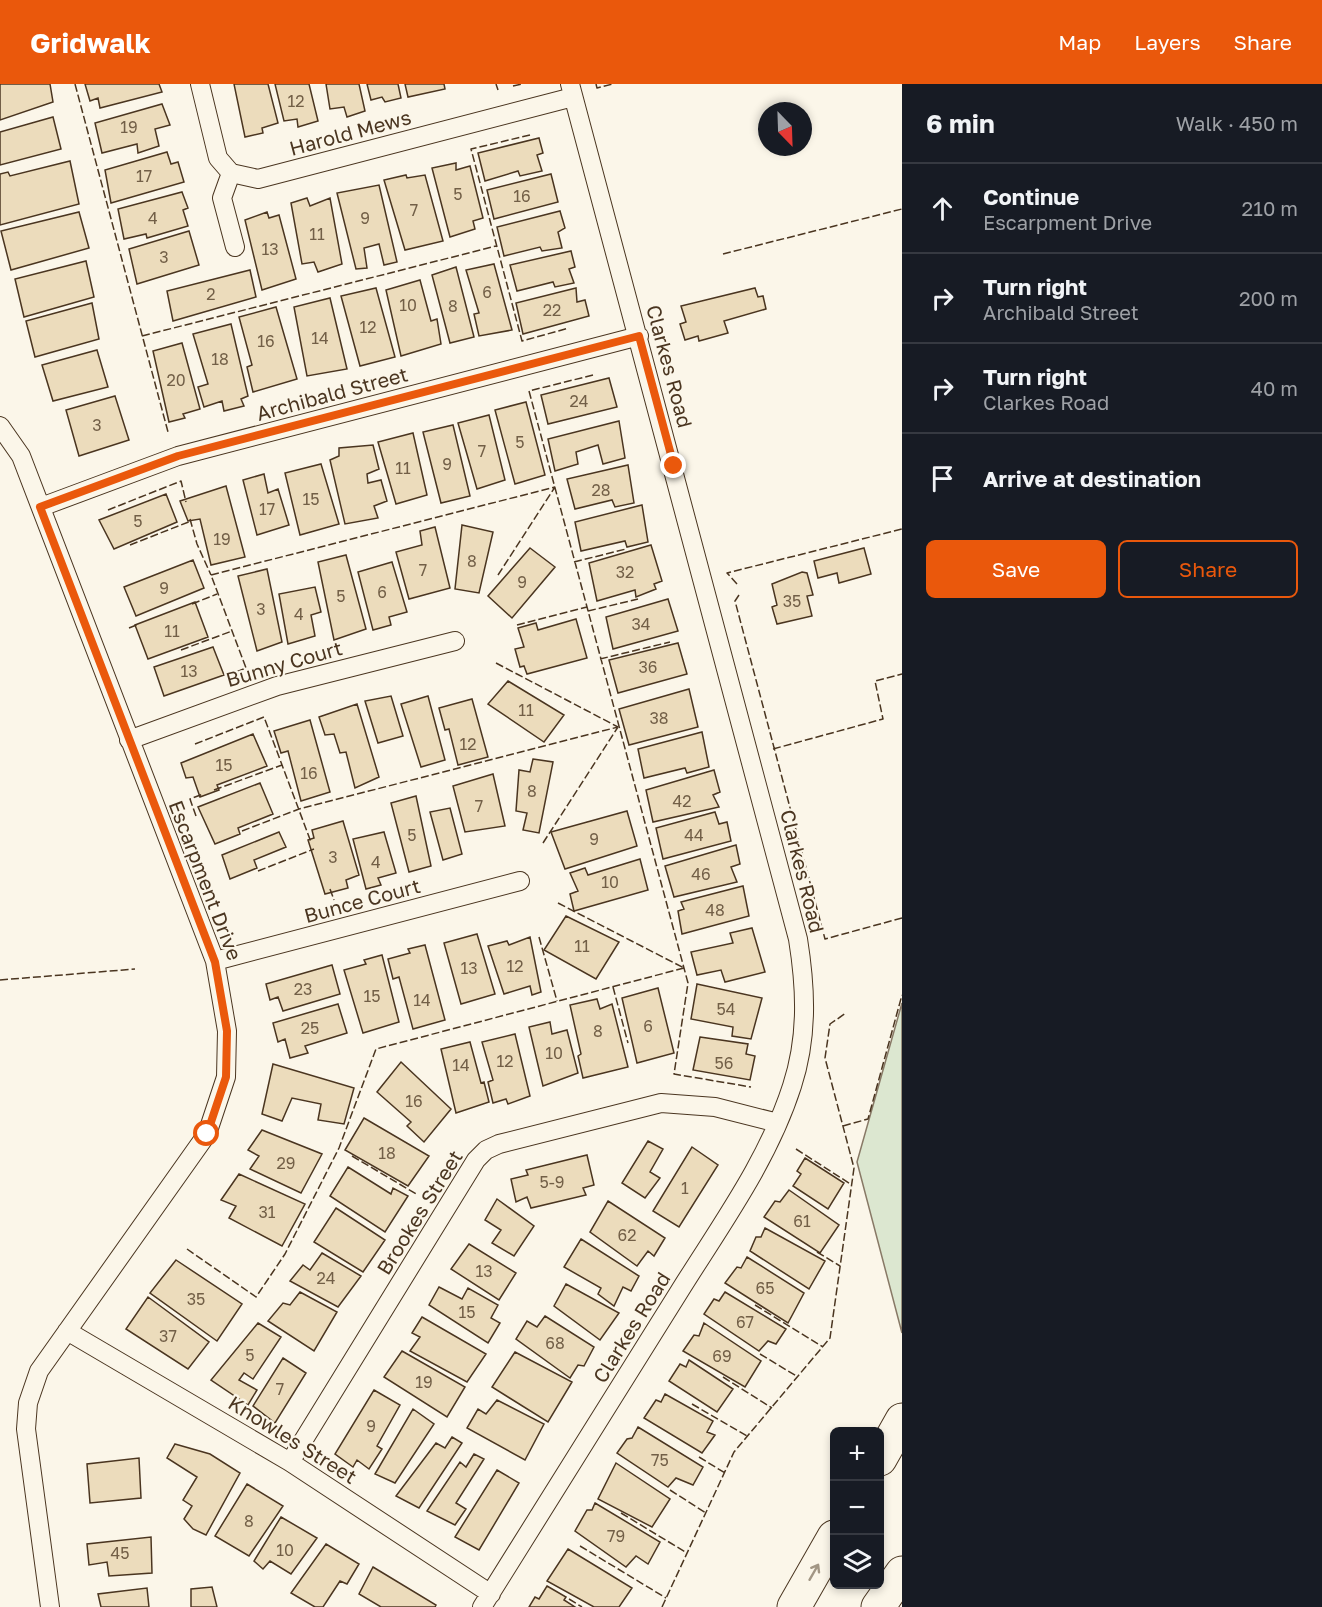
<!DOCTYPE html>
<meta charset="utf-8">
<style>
:root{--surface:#171b24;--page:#242831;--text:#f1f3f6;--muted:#9ea1a6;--line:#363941;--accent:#ea580c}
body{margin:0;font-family:"Golos Text",sans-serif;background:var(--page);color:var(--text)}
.controls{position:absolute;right:18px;bottom:18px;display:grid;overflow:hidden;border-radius:9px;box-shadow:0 3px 9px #0003}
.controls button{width:54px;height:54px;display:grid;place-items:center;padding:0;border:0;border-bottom:2px solid var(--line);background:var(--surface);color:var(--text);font:30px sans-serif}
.compass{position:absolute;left:758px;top:18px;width:54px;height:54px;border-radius:50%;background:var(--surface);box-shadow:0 3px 9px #0003;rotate:157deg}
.stop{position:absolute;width:18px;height:18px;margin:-14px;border:4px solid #ea580c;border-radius:50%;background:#fff}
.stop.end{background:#ea580c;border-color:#fff;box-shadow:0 2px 6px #0008}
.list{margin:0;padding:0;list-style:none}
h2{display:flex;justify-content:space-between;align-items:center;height:78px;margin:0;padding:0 24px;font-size:26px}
h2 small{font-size:20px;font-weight:400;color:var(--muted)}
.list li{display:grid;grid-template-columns:39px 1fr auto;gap:18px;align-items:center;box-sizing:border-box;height:90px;padding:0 24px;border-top:2px solid var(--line)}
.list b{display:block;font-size:22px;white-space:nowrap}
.list p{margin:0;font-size:20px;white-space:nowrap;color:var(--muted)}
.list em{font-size:20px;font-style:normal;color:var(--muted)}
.actions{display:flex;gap:12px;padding:18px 24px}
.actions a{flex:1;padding:14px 0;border:2px solid var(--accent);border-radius:9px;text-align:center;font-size:21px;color:var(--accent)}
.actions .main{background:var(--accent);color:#fff}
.icon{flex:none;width:33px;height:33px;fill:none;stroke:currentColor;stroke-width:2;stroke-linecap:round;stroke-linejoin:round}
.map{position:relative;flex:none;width:902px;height:1523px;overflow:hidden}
header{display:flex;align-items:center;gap:36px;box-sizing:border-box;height:84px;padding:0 30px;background:var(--accent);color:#fff}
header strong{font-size:28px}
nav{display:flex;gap:33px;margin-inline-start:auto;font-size:21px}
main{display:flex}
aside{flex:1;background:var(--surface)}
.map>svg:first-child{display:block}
.green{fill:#dce7d0;stroke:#887966;stroke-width:1.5}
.building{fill:#ecdcbc;stroke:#4a3520;stroke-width:1.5}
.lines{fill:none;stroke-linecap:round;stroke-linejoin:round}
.street-casing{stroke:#4a3520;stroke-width:20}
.highway-casing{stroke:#4a3520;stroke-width:35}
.street{stroke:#fbf6e9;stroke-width:18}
.highway{stroke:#fbf6e9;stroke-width:33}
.fence{stroke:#4a3520;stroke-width:1.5;stroke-dasharray:8 3;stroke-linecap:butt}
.oneway{stroke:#a29684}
.route{stroke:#ea580c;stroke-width:8}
.labels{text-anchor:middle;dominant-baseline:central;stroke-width:4.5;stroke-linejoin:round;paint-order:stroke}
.number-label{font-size:16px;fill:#725f47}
.street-label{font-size:20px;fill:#4a3520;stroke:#fbf6e9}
</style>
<header>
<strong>Gridwalk</strong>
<nav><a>Map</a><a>Layers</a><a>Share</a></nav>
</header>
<main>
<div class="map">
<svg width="902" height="1523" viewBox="0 0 902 1523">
<rect width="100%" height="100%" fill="#fbf6e9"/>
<path class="green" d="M902,919V1249L857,1078Z"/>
<path class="building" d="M0,0H50L53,18L0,36Z
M85,0H159L162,8L100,24L98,14L90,17Z
M234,0H268L278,39L262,44L263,49L245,53Z
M275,0H309L318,37L298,43L297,35L284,37Z
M326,0H359L365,27L347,33L344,23L330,25Z
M367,0H398L401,14L385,18L382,13L371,16Z
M405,0H444L445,5L408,13Z
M162,20L170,41L155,45L159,62L138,69L137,60L102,69L95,39Z
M53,33L61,65L0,81V48Z
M539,54L543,69L537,71L542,87L520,92L518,87L485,97L478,69Z
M167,68L171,80L178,78L184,98L111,119L105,86Z
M70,77L79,120L0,141V90L8,88L10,92Z
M456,79V86L470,82L483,134L473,137L475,145L450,153L432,84Z
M551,90L558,118L494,135L487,106Z
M406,91L407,94L425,91L443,157L405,166L384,96Z
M379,101L397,178L384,181L379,160L364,164L367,184L356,185L337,109Z
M182,108L188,124L183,126L188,142L147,154L146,150L124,155L118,125Z
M307,114L310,122L330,114L342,180L318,188L314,178L302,180L291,119Z
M560,127L565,144L558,148L562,164L542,167L540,163L504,172L497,143Z
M79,128L89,164L11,186L1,147Z
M267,128L269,134L279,131L296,195L262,206L245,136Z
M189,147L199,181L137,200L129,165Z
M571,167L575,183L569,185L574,199L555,203L553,198L517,207L510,181Z
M86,177L94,213L24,233L15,195Z
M494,180L512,246L479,252L474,230L479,229L466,186Z
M456,183L474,253L450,259L432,191Z
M250,186L256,213L173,237L167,207Z
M420,196L431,237L437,235L441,260L401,272L386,206Z
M376,204L395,273L360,282L341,212Z
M576,204L577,218L585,216L589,232L523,250L516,219Z
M755,204L758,213L763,212L766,225L724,237L728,249L699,257L698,252L685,256L680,240L686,238L681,222Z
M330,214L347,285L307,292L294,223Z
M92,219L99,255L35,273L26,237Z
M276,223L297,295L253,308L247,283L252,281L239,233Z
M231,240L248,312L241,315L244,322L224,327L222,317L204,323L198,303L208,300L193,250Z
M182,259L200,325L183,330L185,334L169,338L153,267Z
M97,266L108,303L53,317L42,281Z
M609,294L617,323L548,340L541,311Z
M115,312L129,356L79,372L66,326Z
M526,318L545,391L515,400L495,326Z
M489,331L505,396L477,405L458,339Z
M619,337L625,374L603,380L598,361L576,368L578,380L555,387L548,355Z
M453,341L470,412L441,419L423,348Z
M413,349L427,411L396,420L378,358Z
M373,361L379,385L367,390L368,399L381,396L387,417L374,422L378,434L345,440L330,376L339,372V364Z
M321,380L339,440L300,451L285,389Z
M628,381L634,419L615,423L612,416L575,425L567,395Z
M264,390L268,409L278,405L289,441L257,451L243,396Z
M226,402L245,473L211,481L200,435L188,437L180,417Z
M166,410L177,438L114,465L99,436Z
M642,421L648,458L627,463L625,457L581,467L575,438Z
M462,441L493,448L479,509L455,505Z
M435,443L450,504L409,515L396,468L422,461L420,447Z
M651,461L662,497L654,500L656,505L636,513L635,506L597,517L589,479Z
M530,464L555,483L512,534L488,512Z
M864,464L871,490L839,499L837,489L818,494L814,477Z
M346,471L366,545L334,556L318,478Z
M193,476L204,504L136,532L124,503Z
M392,478L407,528L389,533L391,541L373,546L358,488Z
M267,485L282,558L257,567L238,492Z
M802,488L807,489L813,511L807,512L812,532L777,540L772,523L777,521L772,500Z
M315,503L321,528L311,531L315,552L288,560L279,510Z
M668,515L678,547L613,565L606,533Z
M195,518L208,553L148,575L135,541Z
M576,535L587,574L527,590L524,582L520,583L515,565L524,563L518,544L536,539L538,546Z
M678,559L687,590L618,609L609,576Z
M213,563L224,591L164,612L154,583Z
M508,597L564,631L544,658L488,620Z
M689,605L698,643L629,661L619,625Z
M391,612L403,652L378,659L365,617Z
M428,612L445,676L421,683L401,620Z
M472,615L488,673L458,681L449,645L445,646L439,624Z
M357,620L379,693L355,704L346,668L340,669L334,650L325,651L319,633Z
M310,636L330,708L301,717L288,667L281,669L274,647Z
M702,648L709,683L687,689L685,684L644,694L638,665Z
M253,650L267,682L217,701L219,706L200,713L193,693L186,694L181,679Z
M533,675L553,678L539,749L523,746L527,729L516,727L519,686L530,688Z
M714,686L720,708L713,711L719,723L653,738L646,706Z
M493,690L505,742L465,748L453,702Z
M260,699L273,730L238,744L240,750L215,760L198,723Z
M416,712L431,782L409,788L391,719Z
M450,724L462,770L443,776L430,728Z
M627,727L637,762L565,785L551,748Z
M715,728L719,740L727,738L731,757L663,775L656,744Z
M343,737L359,791L346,796L348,804L325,810L308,756L314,754L312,746Z
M279,748L286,763L254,776L257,784L230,795L222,771Z
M384,748L396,789L378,794L381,801L366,805L353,755Z
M736,761L740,780L731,783L737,798L674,813L665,782Z
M640,775L648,806L574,827L570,810L578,807L570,789L585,784L588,791Z
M743,802L749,832L682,850L678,827L684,825L681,818Z
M566,832L619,858L596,895L544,866Z
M752,844L765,888L725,898L721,886L697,891L691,868L733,859L730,849Z
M477,850L495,910L461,920L444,859Z
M530,853L541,908L532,911L530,902L504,910L488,862L507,857L509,861Z
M425,861L445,936L413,945L399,893L393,895L388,875L410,869L408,865Z
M382,871L399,938L363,949L344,886L366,880L364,876Z
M332,881L340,910L283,927L278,913L270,916L266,900Z
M697,900L762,914L751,955L732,952L733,943L691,935Z
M658,904L674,969L637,979L622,914Z
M597,915L600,925L612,920L628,983L583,994L578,972L581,970L570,921Z
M338,920L347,949L305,962L308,969L290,974L285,955L278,958L273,939Z
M550,938L552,950L567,946L578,989L543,1002L529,943Z
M515,950L530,1012L508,1020L506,1015L493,1019L488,998L493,996L482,958Z
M700,953L748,960L746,970L755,972L750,996L693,986Z
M470,958L481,999L484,998L489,1018L456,1029L441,965Z
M401,978L451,1025L424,1058L407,1042L411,1038L377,1008Z
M273,980L354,1004L344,1040L318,1036L321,1020L292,1014L282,1037L262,1030Z
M364,1034L429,1072L408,1102L345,1066Z
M262,1046L322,1070L301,1109L250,1085L259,1072L248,1066Z
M648,1057L663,1065L650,1088L660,1094L645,1114L622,1099Z
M692,1063L718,1081L679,1143L653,1127Z
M587,1071L594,1101L583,1104L586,1111L531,1124L527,1113L516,1118L511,1095L528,1091L526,1086Z
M805,1074L844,1099L828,1125L793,1102L801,1090L797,1087Z
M348,1083L391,1110L393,1104L408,1112L385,1148L330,1112Z
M239,1090L305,1120L282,1162L229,1134L236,1122L221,1116Z
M789,1106L839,1141L820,1169L764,1133L775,1117L780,1118Z
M497,1115L534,1142L514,1172L492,1159L501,1146L485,1136Z
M608,1117L665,1154L654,1172L648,1167L637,1182L590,1148Z
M336,1124L385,1156L363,1188L314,1158Z
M765,1144L825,1177L809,1205L750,1167L756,1153H761Z
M581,1155L639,1192L631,1207L623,1203L614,1222L598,1210L601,1204L564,1183Z
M469,1160L516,1189L499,1216L451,1185Z
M322,1169L361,1192L338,1223L290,1197L303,1181L310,1186Z
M747,1173L804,1209L788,1239L725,1199L737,1183L741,1184Z
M176,1176L242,1220L217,1257L150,1209Z
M566,1200L619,1229L600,1256L554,1222Z
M439,1203L462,1215L468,1204L498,1221L491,1234L500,1239L488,1259L429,1221Z
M300,1208L337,1228L314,1267L268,1237L283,1219L290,1221Z
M725,1208L786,1245L776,1260L768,1257L759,1267L704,1230L714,1215L719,1217Z
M148,1213L209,1258L188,1285L126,1245Z
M545,1232L594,1263L584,1282L578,1281L570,1294L516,1255L527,1237L537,1243Z
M422,1233L486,1270L467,1298L410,1267L420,1253L412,1249Z
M258,1239L281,1253L253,1295L244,1289L239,1296L257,1306L248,1321L211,1296Z
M704,1239L761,1277L745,1303L683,1267L694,1251L699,1252Z
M402,1267L465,1303L447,1333L384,1293Z
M515,1268L572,1298L548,1338L492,1303Z
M283,1274L306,1289L275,1339L253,1322Z
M689,1276L733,1305L717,1328L669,1297L680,1280L686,1283Z
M374,1306L400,1321L377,1362L382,1365L369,1385L357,1376L353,1383L335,1370Z
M665,1310L713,1337L707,1348L715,1351L702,1369L644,1334L656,1316L661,1318Z
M497,1316L544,1340L525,1376L467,1344L478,1325L486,1330Z
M413,1325L434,1340L395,1399L375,1390Z
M638,1343L703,1383L693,1401L676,1394L668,1403L617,1369L627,1355L632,1354Z
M452,1353L462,1359L419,1424L396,1412L436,1359L445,1364Z
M175,1360L210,1370L240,1389L206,1451L193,1445L184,1435L192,1422L183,1416L197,1393L167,1374Z
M474,1370L484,1375L456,1419L466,1425L455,1441L427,1427L460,1378L466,1383Z
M139,1374L141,1414L90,1419L87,1380Z
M616,1379L670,1415L652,1443L598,1415Z
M497,1386L519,1399L479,1466L455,1453Z
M247,1400L283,1422L249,1472L215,1452Z
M595,1419L660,1458L648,1480L636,1472L626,1483L575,1447L587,1426H592Z
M281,1433L317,1454L291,1490L270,1477L263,1485L254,1477Z
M151,1453L152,1489L109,1492L107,1478L89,1481L87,1460Z
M326,1460L359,1480L347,1500L340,1497L323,1523H315L291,1509Z
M568,1465L632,1504L619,1523H594L547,1497Z
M373,1483L436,1521L435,1523H381L359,1510Z
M547,1502L566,1513L564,1516L575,1523H529L535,1513L539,1515Z
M212,1503L217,1523H191V1505Z
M147,1504L149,1523H101L98,1510Z"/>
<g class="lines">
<defs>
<path id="street" d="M200,0L218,74L231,89L258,95L573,13
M231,89L222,114L235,163
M0,342L21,372L215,877L227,947L226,993L207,1050L39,1287L28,1319L26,1345L50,1523
M41,423L178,372L639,252
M129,656L277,602L455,557
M215,877L520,797
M67,1247L290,1378L491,1510
M290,1378L476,1076L486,1066L499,1060L661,1019L715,1023L778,1039
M482,1523C548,1418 613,1313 679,1208C720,1142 768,1077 792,1002C808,953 806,905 798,855L570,0"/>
<path id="highway" d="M880,1375L902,1336
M794,1523L834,1453
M878,1523L902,1489"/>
</defs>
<use href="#street" class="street-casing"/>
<use href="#highway" class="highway-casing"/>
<use href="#street" class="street"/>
<use href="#highway" class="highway"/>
<path class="fence" d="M75,0L168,348
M496,0L498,6
M596,0L597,4L613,0
M513,2L522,0
M530,51L471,65L522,257L569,244
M723,170L902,125
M142,252L496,162
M593,291L529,307L688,899L674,990L751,1003
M108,426L181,397L186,418
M190,435L197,460L211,491
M130,461L191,437
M574,478L626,465
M498,491L555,403
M737,500L727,489L902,445
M739,511L735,517L825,855L902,834
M192,520L217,510
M588,527L638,515
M517,541L587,523
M129,544L139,540
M181,566L232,547
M600,575L670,558
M496,579L618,643
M226,592L246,584L211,491L555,403
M195,660L264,633L311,758
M773,665L883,635L875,597L902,590
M214,706L282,681
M196,732L190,715L203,710
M242,747L299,725L618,643
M543,759L618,643
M258,787L314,765
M330,805L334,816
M558,819L684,884
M539,853L557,917
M0,896L135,885
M613,903L628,959
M843,1042L868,1035L902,911
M796,1065L852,1101
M352,1072L418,1111
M187,1165L256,1213L285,1170L339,1064L376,965L684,884
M817,1168L840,1182
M755,1221L823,1263
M760,1270L798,1293
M723,1293L772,1324
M692,1320L747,1352
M699,1373L725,1389
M670,1406L706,1429
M621,1429L687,1469
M580,1462L666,1514
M569,1515L582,1523
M662,1523L734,1368L830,1254L854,1084L825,974L830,940L846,929"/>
</g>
<defs><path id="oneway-shaft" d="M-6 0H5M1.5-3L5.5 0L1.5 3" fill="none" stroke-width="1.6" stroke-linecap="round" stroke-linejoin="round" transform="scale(1.5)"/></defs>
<use class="oneway" href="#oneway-shaft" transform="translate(814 1488) rotate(-60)"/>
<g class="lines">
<path class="route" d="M207,1050L226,993L227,947L215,878L40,423L178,372L639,252L674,382"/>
</g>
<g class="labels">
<g class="number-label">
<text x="296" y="17">12</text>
<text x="129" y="43">19</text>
<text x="144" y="92">17</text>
<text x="458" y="110">5</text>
<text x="522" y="112">16</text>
<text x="414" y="126">7</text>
<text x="153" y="134">4</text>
<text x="365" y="134">9</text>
<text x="317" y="150">11</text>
<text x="270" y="165">13</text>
<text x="164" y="173">3</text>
<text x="487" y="208">6</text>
<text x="211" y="210">2</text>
<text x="408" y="221">10</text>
<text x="453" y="222">8</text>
<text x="552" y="226">22</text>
<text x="368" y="243">12</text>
<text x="320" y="254">14</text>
<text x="266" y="257">16</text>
<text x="220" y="275">18</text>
<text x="176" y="296">20</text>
<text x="579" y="317">24</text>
<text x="97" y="341">3</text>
<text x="520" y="358">5</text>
<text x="482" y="367">7</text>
<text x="447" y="380">9</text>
<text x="403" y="384">11</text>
<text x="601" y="406">28</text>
<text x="311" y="415">15</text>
<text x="267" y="425">17</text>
<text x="138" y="437">5</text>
<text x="222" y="455">19</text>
<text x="472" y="477">8</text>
<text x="423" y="486">7</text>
<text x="625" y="488">32</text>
<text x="522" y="498">9</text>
<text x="164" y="504">9</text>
<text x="382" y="508">6</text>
<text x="341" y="512">5</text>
<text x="792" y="517">35</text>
<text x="261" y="525">3</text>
<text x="299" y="530">4</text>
<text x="641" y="540">34</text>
<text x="172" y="547">11</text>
<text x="648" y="583">36</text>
<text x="189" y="587">13</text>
<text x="526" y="626">11</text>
<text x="659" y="634">38</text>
<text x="468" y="660">12</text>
<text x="224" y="681">15</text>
<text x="309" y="689">16</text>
<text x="532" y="707">8</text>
<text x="682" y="717">42</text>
<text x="479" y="722">7</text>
<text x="412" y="751">5</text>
<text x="694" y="751">44</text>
<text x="594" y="755">9</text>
<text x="333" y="773">3</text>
<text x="376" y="778">4</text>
<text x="701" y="790">46</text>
<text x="610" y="798">10</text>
<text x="715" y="826">48</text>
<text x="582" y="862">11</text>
<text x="515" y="882">12</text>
<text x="469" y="884">13</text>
<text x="303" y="905">23</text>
<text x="372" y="912">15</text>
<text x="422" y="916">14</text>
<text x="726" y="925">54</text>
<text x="648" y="942">6</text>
<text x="310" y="944">25</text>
<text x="598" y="947">8</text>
<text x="554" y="969">10</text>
<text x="505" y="977">12</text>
<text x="724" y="979">56</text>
<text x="461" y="981">14</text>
<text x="414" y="1017">16</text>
<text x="387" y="1069">18</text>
<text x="286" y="1079">29</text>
<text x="552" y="1098">5-9</text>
<text x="685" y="1104">1</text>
<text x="267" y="1128">31</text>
<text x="802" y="1137">61</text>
<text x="627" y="1151">62</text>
<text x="484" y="1187">13</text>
<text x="326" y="1194">24</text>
<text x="765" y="1204">65</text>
<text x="196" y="1215">35</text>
<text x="467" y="1228">15</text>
<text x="745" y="1238">67</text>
<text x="168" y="1252">37</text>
<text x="555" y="1259">68</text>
<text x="250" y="1271">5</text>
<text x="722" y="1272">69</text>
<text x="424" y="1298">19</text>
<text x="280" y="1305">7</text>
<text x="371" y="1342">9</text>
<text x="660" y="1376">75</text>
<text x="249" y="1437">8</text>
<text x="616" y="1452">79</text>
<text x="285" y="1466">10</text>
<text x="120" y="1469">45</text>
</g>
<g class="street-label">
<text transform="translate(350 48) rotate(-15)">Harold Mews</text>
<text transform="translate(670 282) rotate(75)">Clarkes Road</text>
<text transform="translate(332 309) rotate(-15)">Archibald Street</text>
<text transform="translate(284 579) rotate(-16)">Bunny Court</text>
<text transform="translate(803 787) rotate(76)">Clarkes Road</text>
<text transform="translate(206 796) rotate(69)">Escarpment Drive</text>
<text transform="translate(362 816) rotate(-15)">Bunce Court</text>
<text transform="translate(419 1128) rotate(-58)">Brookes Street</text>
<text transform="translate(631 1243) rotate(-58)">Clarkes Road</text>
<text transform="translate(293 1355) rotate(32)">Knowles Street</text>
</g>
</g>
</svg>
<div class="controls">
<button>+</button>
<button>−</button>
<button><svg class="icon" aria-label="layers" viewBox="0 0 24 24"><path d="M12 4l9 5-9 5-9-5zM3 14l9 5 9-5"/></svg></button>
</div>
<svg class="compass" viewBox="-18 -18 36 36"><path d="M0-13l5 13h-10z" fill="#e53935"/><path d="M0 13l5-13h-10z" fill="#9ea1a6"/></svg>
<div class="stop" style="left:207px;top:1050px"></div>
<div class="stop end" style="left:674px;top:382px"></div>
</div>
<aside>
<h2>6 min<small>Walk · 450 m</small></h2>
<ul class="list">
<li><svg class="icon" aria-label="ahead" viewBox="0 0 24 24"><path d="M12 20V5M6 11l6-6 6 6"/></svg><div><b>Continue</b><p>Escarpment Drive</p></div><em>210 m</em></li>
<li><svg class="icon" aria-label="right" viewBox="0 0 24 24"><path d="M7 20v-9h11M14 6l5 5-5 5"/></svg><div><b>Turn right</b><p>Archibald Street</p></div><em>200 m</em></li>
<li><svg class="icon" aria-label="right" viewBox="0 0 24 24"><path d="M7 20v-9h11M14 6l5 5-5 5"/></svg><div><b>Turn right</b><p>Clarkes Road</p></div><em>40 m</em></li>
<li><svg class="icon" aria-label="arrive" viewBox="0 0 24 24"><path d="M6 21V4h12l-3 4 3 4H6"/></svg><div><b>Arrive at destination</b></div></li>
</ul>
<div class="actions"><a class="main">Save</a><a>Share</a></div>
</aside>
</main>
